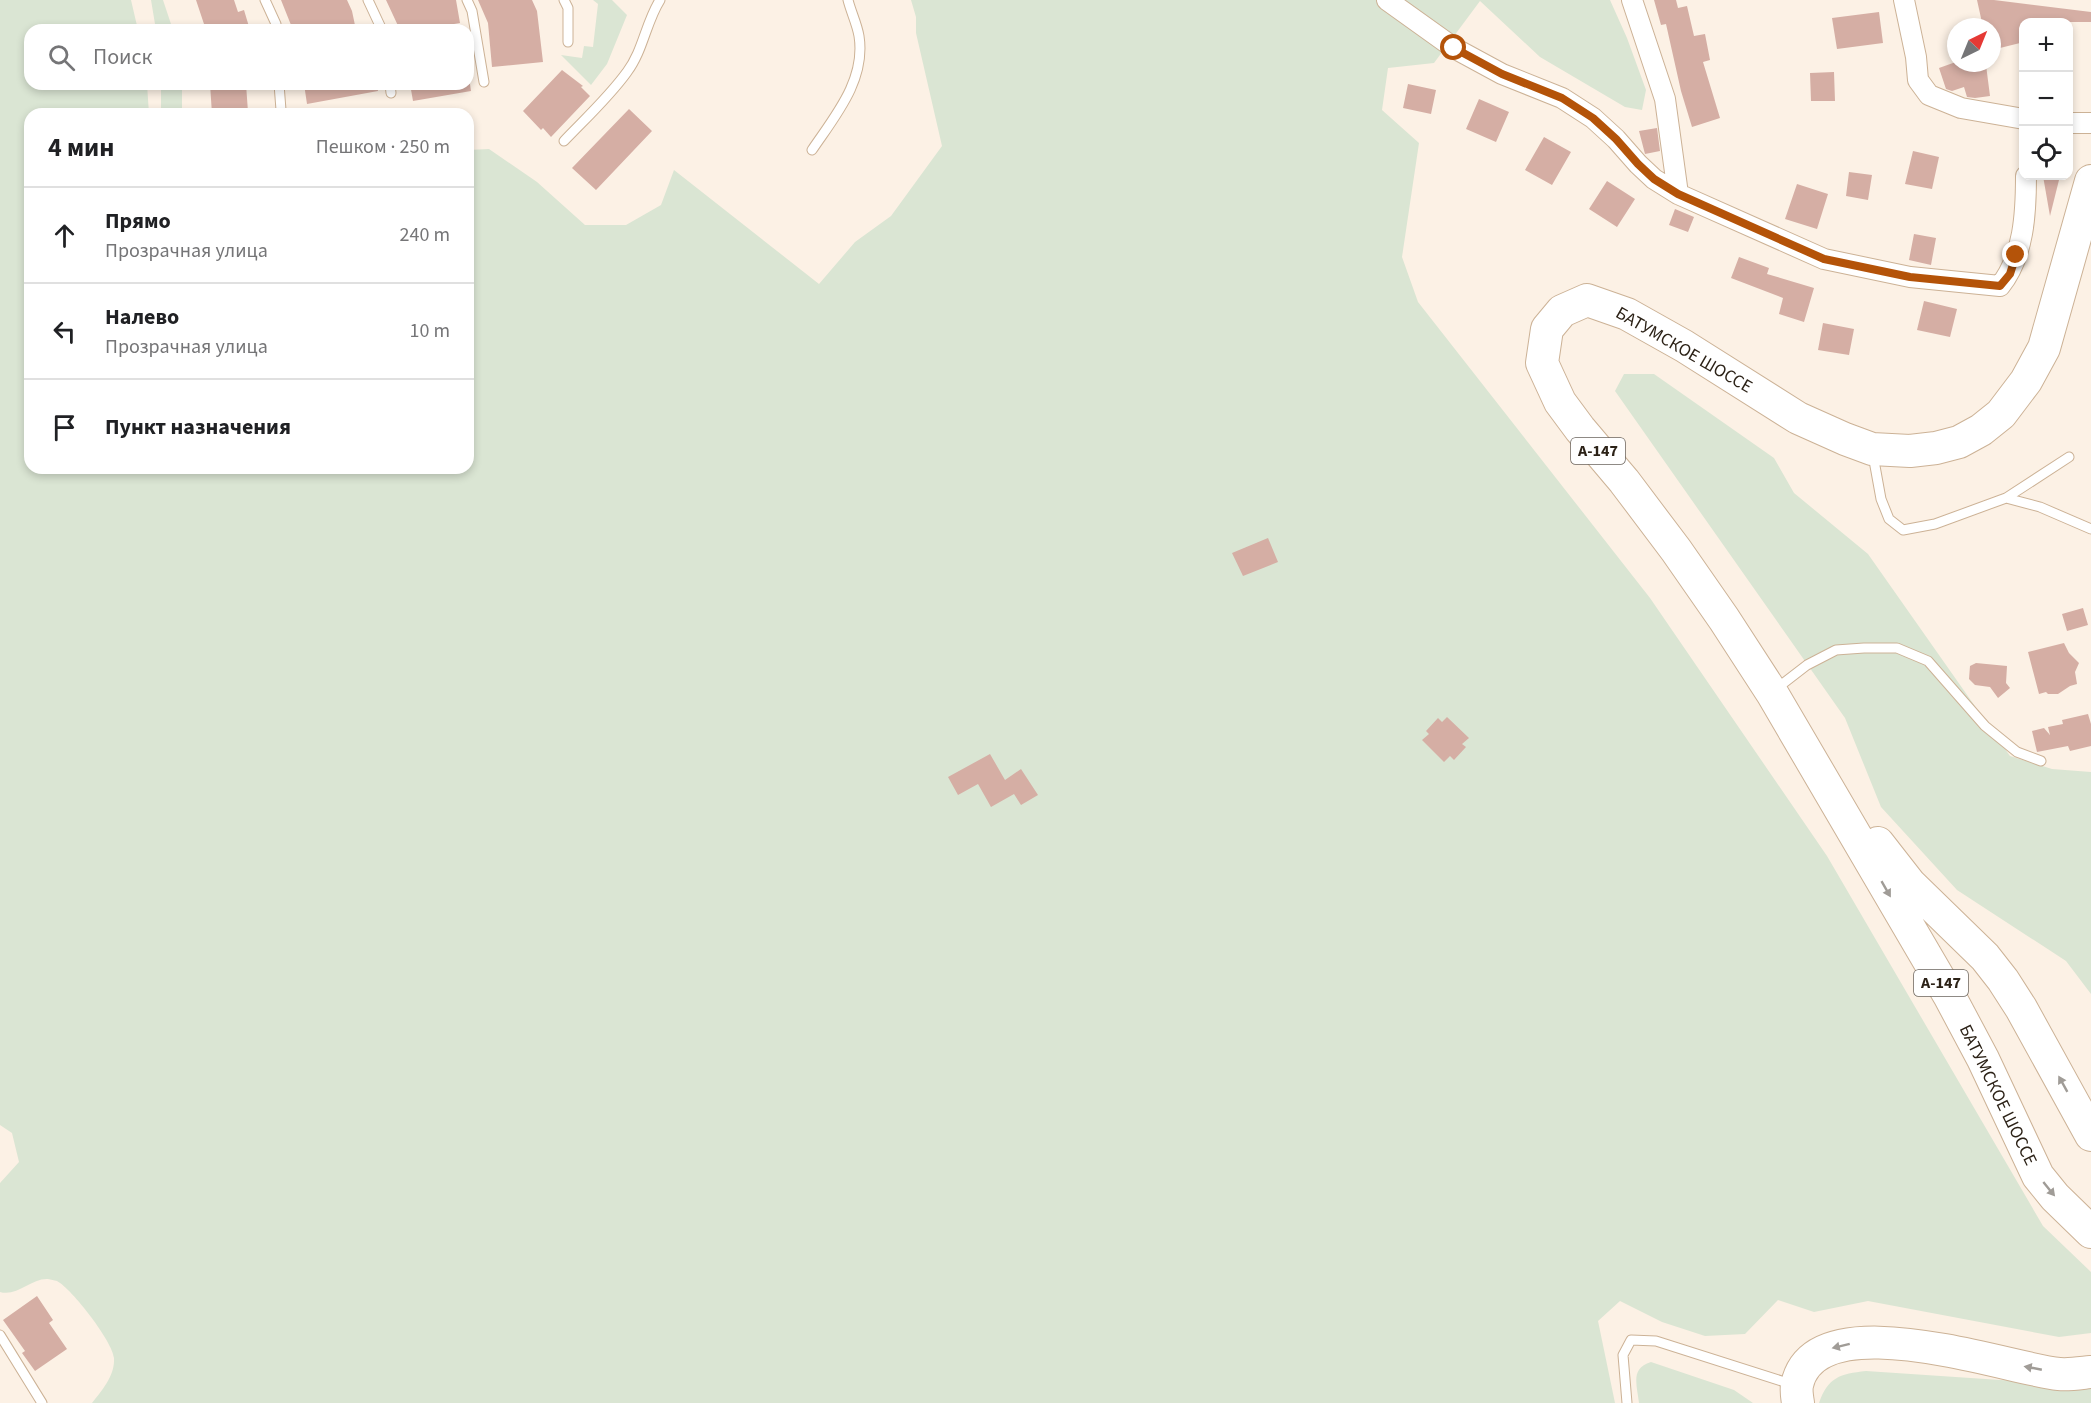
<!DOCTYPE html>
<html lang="ru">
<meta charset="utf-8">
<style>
:root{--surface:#fff;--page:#f6f6f6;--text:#202124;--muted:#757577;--line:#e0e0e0}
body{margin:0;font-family:"Source Sans 3",sans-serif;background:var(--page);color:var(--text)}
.controls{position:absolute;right:18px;top:18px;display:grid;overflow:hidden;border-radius:12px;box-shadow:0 3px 9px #0003}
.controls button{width:54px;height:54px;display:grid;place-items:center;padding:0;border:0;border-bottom:2px solid var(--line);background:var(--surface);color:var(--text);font:30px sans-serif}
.compass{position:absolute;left:1947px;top:18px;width:54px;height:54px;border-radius:50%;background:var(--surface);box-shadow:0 3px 9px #0003;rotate:43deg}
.stop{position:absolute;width:18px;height:18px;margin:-14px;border:4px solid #b45309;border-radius:50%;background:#fff}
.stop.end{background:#b45309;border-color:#fff;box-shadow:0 2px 6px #0008}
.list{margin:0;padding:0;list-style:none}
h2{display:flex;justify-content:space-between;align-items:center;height:78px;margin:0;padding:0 24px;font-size:26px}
h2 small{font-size:20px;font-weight:400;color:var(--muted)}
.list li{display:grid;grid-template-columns:39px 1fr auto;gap:18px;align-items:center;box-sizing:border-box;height:96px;padding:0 24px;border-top:2px solid var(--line)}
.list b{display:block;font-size:22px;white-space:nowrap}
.list p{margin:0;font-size:20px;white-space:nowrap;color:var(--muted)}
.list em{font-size:20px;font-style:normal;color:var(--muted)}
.icon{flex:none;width:33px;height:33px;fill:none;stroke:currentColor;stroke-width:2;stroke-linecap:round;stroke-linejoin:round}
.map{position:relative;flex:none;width:2091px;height:1403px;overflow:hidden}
.search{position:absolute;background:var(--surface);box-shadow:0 3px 9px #0003;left:24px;top:24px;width:450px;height:66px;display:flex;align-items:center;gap:15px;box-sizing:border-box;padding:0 21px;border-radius:18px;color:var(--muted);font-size:22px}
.panel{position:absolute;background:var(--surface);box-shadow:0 3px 9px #0003;left:24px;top:108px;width:450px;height:366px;border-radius:18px}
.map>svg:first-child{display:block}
.green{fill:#dae5d3}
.building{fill:#d5aea4}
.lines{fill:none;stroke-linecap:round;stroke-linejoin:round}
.service-casing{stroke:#ccb296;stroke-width:11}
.minor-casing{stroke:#ccb296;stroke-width:22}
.trunk-casing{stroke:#ccb296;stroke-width:34}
.service{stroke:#fff;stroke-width:9}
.minor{stroke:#fff;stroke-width:20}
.trunk{stroke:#fff;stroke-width:32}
.oneway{fill:#a09c97}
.route{stroke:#b45309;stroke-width:8}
.labels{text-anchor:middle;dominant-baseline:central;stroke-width:5;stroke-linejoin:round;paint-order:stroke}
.shield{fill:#fff;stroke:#6b645d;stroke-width:1.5}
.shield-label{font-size:16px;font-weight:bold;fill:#2c2217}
.street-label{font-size:18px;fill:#2c2217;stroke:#fff}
</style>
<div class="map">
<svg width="2091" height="1403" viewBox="0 0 2091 1403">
<rect width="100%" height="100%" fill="#fcf1e5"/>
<path class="green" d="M0,0H131L138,30H30V84H147L149,114H30V468H468V150L489,149L537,182L585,225H626L661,205L674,170L819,284L855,242L891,216L942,146L916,33V17L911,0H1610L1627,38L1646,90L1642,110L1625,107L1540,57L1480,1L1434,63L1388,68L1382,110L1419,143L1402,257L1418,302L1650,598L1827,856L2043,1226L2091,1272V1333L2059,1337L1868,1301L1814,1312L1778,1300L1745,1334L1705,1336L1662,1322L1620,1301L1598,1321L1615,1403H92C102,1390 115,1376 114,1358C113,1342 72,1289 57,1281C54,1280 51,1280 48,1279C31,1278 17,1297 0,1292V1183L19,1162L12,1133L0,1125Z
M151,0H163L173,30H156Z
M593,0H612L627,15L607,64L591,85L561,55L582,58L584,46L593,47L598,4Z
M161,84H182V114H161Z
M1624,374H1654L1774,458L1794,493L1868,554L2010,756L2052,769L2091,772V994L2066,961L1957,890L1881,807L1845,718L1615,391Z
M1651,1362L1734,1390L1753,1403H1639C1637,1385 1630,1368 1651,1362Z
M1866,1371L2091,1386V1403H1819C1828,1377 1840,1374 1866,1371Z"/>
<path class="building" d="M196,0H234L238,12L244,10L250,30H206Z
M281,0H347L352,11L356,30H293Z
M386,0H456L460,23L454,24L455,30H400Z
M478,0H532L537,11L543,62L492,67L488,23Z
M1654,0H1676L1678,8L1687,6L1694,36L1705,34L1710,60L1703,62L1720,118L1692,127L1681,91L1666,24L1661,25Z
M1977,0H1994L2091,12V22H2024V42L1992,50V27H1983Z
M1879,12L1883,43L1837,49L1832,18Z
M1953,63H1964L1966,68L1986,65L1990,96L1975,98L1967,97L1964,87L1952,91L1946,89L1939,68Z
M562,70L583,86L581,87L590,96L551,137L543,128L541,130L523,111Z
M1834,72L1835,101H1811L1810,73Z
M210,84H246L248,112L212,114Z
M304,84H377L378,91L307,104Z
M410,84H470L471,91L413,101Z
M1408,84L1436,90L1431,114L1403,108Z
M1479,99L1509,112L1496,142L1466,129Z
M629,109L652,131L596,190L572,168Z
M1657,128L1660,151L1645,154L1639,131Z
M1544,137L1571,152L1552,185L1525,170Z
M1913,151L1939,157L1932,189L1905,184Z
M1849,172L1872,175L1868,200L1846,196Z
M2043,176H2060L2050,216Z
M1607,181L1635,199L1617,227L1589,209Z
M1797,184L1828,194L1817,229L1785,219Z
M1675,209L1694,217L1688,232L1669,225Z
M1914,234L1936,238L1931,265L1909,260Z
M1739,257L1769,268L1767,274L1814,288L1804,322L1779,314L1783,298L1731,278Z
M1924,301L1957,309L1950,337L1917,330Z
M1823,323L1854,329L1849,355L1818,350Z
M1268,538L1278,562L1243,576L1232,553Z
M2083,608L2088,625L2067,631L2062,614Z
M2064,643L2069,653L2079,663L2075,672L2077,684L2070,686L2058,694H2048L2046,692L2039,694L2028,652Z
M1976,663L2007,666L2006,683L2010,688L1998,698L1990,687L1975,685L1969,679L1970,666Z
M2088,714L2091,724V746L2070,751L2068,746L2037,752L2032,731L2044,728L2050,735L2048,727L2063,724L2062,720Z
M1447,717L1469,738L1462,744L1466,747L1454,760L1450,756L1444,762L1422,740L1429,734L1426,731L1438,718L1442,722Z
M990,754L1005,780L1021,769L1038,795L1021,805L1014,794L991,807L978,784L958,795L948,777Z
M37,1296L53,1320L49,1323L67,1349L35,1371L22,1353L25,1351L3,1320Z"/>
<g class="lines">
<defs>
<path id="service" d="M265,0L276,24V30
M368,0L382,30
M467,0L472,11L484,82
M564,0L568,8V42
M279,84L281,110
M390,84L391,93
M564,141C585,119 609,97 627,72C643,51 646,22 660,0
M812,150C835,116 866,80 859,36C857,24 851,12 848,0
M1873,455L1881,499L1889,519L1903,530L1935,524L2006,498L2040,507L2091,529
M2006,498L2069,457
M1776,689L1807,665L1836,650L1864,648H1897L1928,661L1985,726L2017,752L2041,761
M0,1335L42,1403
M1627,1403L1623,1355L1631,1340L1656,1341L1791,1384"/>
<path id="minor" d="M1387,0L1454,48L1502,74L1562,98L1593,118L1616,139L1638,164L1654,179L1678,194L1824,259L1910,277L2000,286C2024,256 2026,213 2026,176
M1632,0L1665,99L1678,194
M1904,0L1916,57L1918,80L1929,95L1961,108L2024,119
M2068,123H2091"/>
<path id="trunk" d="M2091,181L2044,348L2026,381L2001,414L1981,430L1959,442L1936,448L1910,451L1872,449L1845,439L1798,418L1684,346L1627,314L1587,300L1562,311L1547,329L1542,363L1560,402L1580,429L1624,481L1676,550L1724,619L1772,693L1950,997L1983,1059L2038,1176L2055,1197L2091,1232
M1878,843L1910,884L1985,957L2003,980L2021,1008L2091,1135
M1798,1403C1797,1397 1796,1390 1797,1385C1815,1300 2004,1368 2059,1374C2069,1375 2081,1373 2091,1372"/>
</defs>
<use href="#service" class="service-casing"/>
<use href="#minor" class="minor-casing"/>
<use href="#trunk" class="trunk-casing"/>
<use href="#service" class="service"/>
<use href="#minor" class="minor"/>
<use href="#trunk" class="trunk"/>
</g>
<defs><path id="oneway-solid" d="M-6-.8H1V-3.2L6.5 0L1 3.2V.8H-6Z" transform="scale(1.5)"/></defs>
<g class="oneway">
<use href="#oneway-solid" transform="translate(1886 889) rotate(60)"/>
<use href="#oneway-solid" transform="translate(2063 1084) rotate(-119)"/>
<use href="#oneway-solid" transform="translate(2049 1189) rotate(51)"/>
<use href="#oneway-solid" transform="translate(1841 1346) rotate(166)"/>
<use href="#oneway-solid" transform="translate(2033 1368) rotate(-169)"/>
</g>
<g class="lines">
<path class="route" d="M1454,48L1502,74L1562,98L1593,118L1616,139L1638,164L1654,179L1678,194L1824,259L1910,277L2000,286L2010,274L2016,255"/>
</g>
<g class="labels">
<g class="shield">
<rect x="1571" y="438" width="54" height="26" rx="4.5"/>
<rect x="1914" y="970" width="54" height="26" rx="4.5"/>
</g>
<g class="shield-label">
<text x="1598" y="451">А-147</text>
<text x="1941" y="983">А-147</text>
</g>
<g class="street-label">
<text transform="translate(1684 350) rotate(30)">БАТУМСКОЕ ШОССЕ</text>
<text transform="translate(1998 1095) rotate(64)">БАТУМСКОЕ ШОССЕ</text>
</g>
</g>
</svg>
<div class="controls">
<button>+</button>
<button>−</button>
<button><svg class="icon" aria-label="locate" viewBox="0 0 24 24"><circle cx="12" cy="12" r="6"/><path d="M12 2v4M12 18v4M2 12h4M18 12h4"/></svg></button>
</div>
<svg class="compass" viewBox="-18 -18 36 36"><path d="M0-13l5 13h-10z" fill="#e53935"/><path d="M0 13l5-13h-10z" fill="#757577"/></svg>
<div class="stop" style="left:1454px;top:48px"></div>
<div class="stop end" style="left:2016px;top:255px"></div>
<div class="search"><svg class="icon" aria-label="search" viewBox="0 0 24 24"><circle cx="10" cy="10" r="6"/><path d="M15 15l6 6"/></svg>Поиск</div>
<section class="panel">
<h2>4 мин<small>Пешком · 250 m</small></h2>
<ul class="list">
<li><svg class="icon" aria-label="ahead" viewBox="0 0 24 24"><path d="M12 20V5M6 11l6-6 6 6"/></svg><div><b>Прямо</b><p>Прозрачная улица</p></div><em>240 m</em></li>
<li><svg class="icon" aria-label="left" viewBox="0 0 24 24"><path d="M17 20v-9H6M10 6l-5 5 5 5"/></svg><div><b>Налево</b><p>Прозрачная улица</p></div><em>10 m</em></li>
<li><svg class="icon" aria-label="arrive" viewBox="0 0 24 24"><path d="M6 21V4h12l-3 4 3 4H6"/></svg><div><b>Пункт назначения</b></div></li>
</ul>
</section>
</div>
